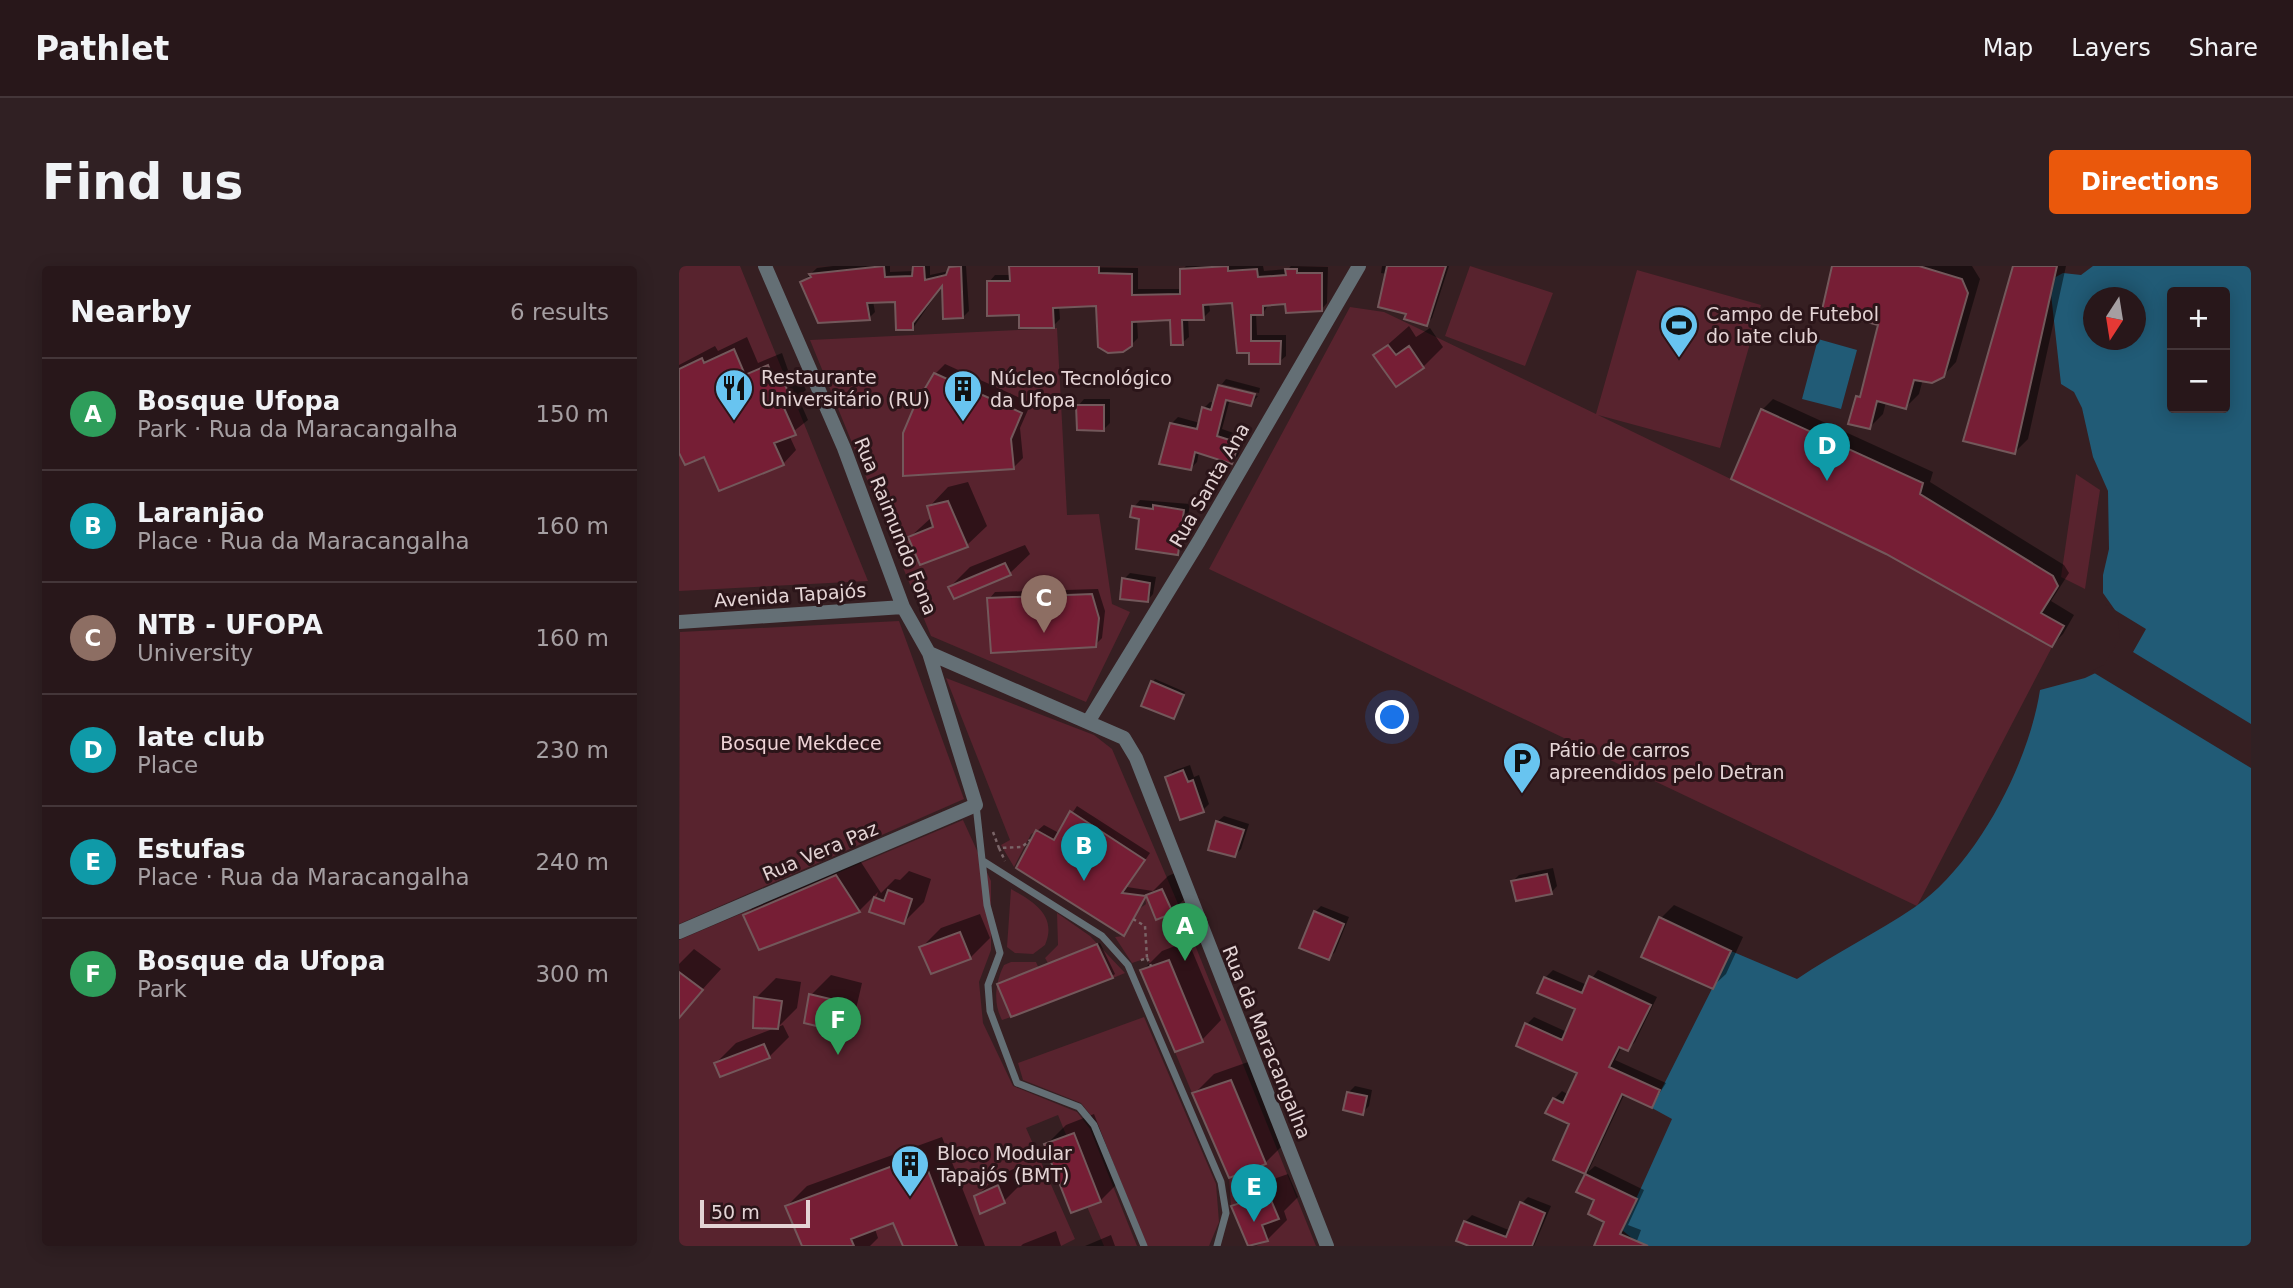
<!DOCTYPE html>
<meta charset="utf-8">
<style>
:root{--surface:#28171a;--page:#302023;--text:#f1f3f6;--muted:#a59fa2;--line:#443639;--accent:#ea580c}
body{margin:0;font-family:"DejaVu Sans",sans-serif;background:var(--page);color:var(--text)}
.controls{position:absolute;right:21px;top:21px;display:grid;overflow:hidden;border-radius:7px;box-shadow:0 4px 18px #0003}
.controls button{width:63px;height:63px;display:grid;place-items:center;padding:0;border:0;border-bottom:2px solid var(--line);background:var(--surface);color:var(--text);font:35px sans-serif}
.compass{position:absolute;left:1404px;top:21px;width:63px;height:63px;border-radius:50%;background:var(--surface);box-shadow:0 4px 18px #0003;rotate:192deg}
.scale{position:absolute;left:21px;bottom:18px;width:110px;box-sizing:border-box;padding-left:7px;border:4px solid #e4d4d5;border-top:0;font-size:19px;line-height:24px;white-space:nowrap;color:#e4d4d5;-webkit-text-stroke:5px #2b1519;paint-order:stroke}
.you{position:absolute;left:714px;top:452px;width:24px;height:24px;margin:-18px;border:5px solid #fff;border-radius:50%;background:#1a73e8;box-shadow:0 0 0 10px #1a73e833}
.badge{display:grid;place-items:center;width:46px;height:46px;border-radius:50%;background:var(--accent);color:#fff;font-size:23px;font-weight:700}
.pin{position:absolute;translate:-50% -58px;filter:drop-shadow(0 2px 4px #0008)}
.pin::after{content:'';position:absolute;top:37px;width:24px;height:21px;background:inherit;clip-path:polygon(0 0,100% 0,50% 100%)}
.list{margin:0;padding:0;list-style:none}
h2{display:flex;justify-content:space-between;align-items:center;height:91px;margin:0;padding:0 28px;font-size:30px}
h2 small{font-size:23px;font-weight:400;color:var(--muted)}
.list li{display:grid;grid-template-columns:46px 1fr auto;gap:21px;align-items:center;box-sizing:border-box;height:112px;padding:0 28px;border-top:2px solid var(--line)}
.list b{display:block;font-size:26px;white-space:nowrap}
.list p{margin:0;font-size:23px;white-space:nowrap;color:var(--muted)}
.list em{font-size:23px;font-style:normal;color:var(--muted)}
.map{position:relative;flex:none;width:1572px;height:980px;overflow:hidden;border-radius:7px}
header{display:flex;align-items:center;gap:42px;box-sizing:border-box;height:98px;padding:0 35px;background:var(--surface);border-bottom:2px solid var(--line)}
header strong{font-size:33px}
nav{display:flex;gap:38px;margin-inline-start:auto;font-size:24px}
.intro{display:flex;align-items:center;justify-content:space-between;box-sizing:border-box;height:168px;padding:0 42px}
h1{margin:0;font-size:49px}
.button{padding:18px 32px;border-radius:7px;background:var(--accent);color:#fff;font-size:24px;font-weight:700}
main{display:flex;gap:42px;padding:0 42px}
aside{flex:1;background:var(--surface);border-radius:7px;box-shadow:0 4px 18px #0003}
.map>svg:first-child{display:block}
.green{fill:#58232e}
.water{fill:#215b76;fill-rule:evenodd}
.pier{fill:#361f22}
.shadow{fill:#0007}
.building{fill:#761e35;stroke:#73585b;stroke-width:2}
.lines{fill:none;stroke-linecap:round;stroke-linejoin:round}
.path{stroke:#7a6568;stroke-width:2.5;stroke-dasharray:3.5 3.5;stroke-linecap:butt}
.service{stroke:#646f75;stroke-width:7}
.minor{stroke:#646f75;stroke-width:14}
.labels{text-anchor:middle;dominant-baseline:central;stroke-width:6;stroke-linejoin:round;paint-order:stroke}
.poi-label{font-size:19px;fill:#e4d4d5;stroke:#2b1519;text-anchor:start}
.street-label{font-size:19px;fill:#e4d4d5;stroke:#2b1519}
.park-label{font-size:19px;fill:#eed3d6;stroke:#2b1519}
</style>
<header>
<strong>Pathlet</strong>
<nav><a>Map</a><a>Layers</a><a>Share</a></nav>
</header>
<div class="intro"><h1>Find us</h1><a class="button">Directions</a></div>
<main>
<aside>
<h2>Nearby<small>6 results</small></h2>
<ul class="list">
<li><span class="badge" style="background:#2e9e5b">A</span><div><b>Bosque Ufopa</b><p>Park · Rua da Maracangalha</p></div><em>150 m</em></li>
<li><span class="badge" style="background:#0f9aa8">B</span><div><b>Laranjão</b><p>Place · Rua da Maracangalha</p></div><em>160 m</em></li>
<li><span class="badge" style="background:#8d6e63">C</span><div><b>NTB - UFOPA</b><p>University</p></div><em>160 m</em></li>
<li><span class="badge" style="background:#0f9aa8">D</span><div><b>Iate club</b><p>Place</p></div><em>230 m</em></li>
<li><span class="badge" style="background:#0f9aa8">E</span><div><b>Estufas</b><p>Place · Rua da Maracangalha</p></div><em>240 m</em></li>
<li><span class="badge" style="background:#2e9e5b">F</span><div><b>Bosque da Ufopa</b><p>Park</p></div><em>300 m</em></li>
</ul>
</aside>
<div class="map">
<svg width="1572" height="980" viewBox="0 0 1572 980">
<rect width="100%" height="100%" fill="#361f22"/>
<path class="green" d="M0,0H61L189,315L0,325Z
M791,0L874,27L846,100L766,70Z
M958,4L1082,39L1041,182L919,149L1207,288L1373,381L1238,640L530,303L671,41L705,46L917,148Z
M378,62L388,249L420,248L433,338L451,346L407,436L252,370L131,74Z
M1397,208L1421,224L1406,323L1382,311Z
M220,355L285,533L0,658L1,366Z
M267,412L415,469L433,483L508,659L637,980H577L589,975L583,959L600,952L589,927L552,940L550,912L587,898L553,814L513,827L496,786L523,776L490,695L472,700L468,692L453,697L436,671L445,670L460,643L467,638L466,632L436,637L466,593L391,546L373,577L359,565L352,568L335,601L322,579L331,574Z
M284,554L312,615V684L300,716L304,757L334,820L398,846L411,863L458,980H425L403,929L410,926L379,849L347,862L396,973L382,980H0V674Z
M332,623C353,635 379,649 366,679L354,688L336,687L328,681Z
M378,647L411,670L446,707L434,712L418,678L370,699L366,692L379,679Z
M332,696H357L360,703L319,718L332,751L323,754C314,737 316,717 325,699Z
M465,751L537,918L540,956L530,980H468L418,857L402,837L344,814L339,797Z"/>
<path class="water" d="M1414,0H1572V980H952L954,973L943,964L993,853L973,842L1052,685L1118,713C1156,687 1198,667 1236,641C1298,598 1350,497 1361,424L1406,412L1427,402L1444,373L1443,354L1424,327V309L1430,283L1429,225L1414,191L1403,142L1395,126L1382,118L1372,28L1375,12L1384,7L1402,9ZM1493,26H1546V142H1493ZM1414,32H1456V74H1414Z
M1139,73L1178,84L1162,143L1123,133Z"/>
<path class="pier" d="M1426,338L1467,363L1454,386L1572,458V502L1412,405L1425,399L1441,372L1439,355Z"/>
<path class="shadow" d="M154,0H211V6L235,5L236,0H251V9L270,5L273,0H287L290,45L284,51L265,17L234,62L217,34L194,35L196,46L190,52L123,16L138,2Z
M332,0L459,2V23H503V4L507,0H584L585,5L609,3L612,0L649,1L648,37L642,44L608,36L590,38L584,47H577L578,69H607V90L600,96L572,85L554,35L530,37L531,45L524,52H509L510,71L503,77L493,52L458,54L459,72L452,79L419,38L380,40L381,53L374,60L341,48L310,16L316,9H332Z
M703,0H770L753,52L747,58L729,47L708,8L702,7Z
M1155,0H1293L1301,13L1277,96L1264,110L1244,113L1240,128L1227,141L1207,136L1204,148L1191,161L1178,131L1185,124L1202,58Z
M1336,0H1387L1349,173L1336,186Z
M730,60L737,71L751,62L764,81L744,101L718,119L697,89Z
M68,71L79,97L103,87L110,107L118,104L127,124L119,131L129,154L110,169L117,184L104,198L26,189L0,183V99L36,80L39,85Z
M266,98L352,137L341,162L344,192L334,202L256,108Z
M547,113L581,122L580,127L543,118Z
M543,118V121L579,130L572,138L551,133L543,163L566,171L559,190L553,196L520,186L518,196L512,202L482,196L493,157L499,151L521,157L525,142L531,136L536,137Z
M405,133H431V157L425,163L399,140Z
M1094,133L1254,206L1251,216L1385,299L1390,307L1372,335L1395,349L1384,368L1373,379L1083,144Z
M289,216L308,260L288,279L231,271L253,251L250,241L269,221Z
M461,234L511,238L504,281L498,287L455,241Z
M346,279L351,288L331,307L271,321L291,301Z
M451,307L477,311L474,328L468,335L445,313Z
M419,323L426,345L423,372L416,379L310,333L316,326Z
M476,413L506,426L497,448L474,416Z
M511,499L515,511L520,509L530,538L524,544L488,511L494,505Z
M398,540L471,587L448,621L474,625L489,610L503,604L512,626L493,646L469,629L445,667L358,565L365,559L380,567Z
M545,550L570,558L562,583L556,589L538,556Z
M178,590L202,627L216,613L221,614L230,605L252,613L245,636L225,656L193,645L199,626L181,644L81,682L66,649L86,630Z
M874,602L878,620L872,627L834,615L840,609Z
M995,639L1064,671L1047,708L1033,721L982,652Z
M642,640L670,651L656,686L650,692L636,646Z
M301,648L311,672L291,692L242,682L262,662Z
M509,675L542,754L523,774L463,705L483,685Z
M421,677L436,708L433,710L323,716Z
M15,683L42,703L2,747L0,698Z
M874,704L908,719L919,704L978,731L956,776L949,783L943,780L936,794L987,817L973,839L946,827L909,906L916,900L965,924L949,959L962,964L956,980H917L927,955L918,933L899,925L908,907L877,893L892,857L875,833L883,825L890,829L900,806L848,758L855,751L888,766L898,742L866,712Z
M152,709L183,717L177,743L157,763L132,729Z
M97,712L122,716L118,742L98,762L77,732Z
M104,759L110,771L90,791L37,797L57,777Z
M572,795L606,877L586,897L515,828L535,808Z
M676,820L693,824L690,840L683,847L670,826Z
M415,848L441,915L421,935L367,879L387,859Z
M263,871L306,980H226L215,954L196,963L199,972L191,980H125L108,940L128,920Z
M339,901L345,915L325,935L297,931L317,911Z
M609,908L619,931L605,945L608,954L588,974L571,980L554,940L574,920Z
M849,931L872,940L855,980H795L779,974L786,956L793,949L832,965L843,937Z
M377,965L382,980H342L344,978Z
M432,969L436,980H406Z"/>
<path class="building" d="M205,0L206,11L233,10L234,0H245L246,14L267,9L270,1L282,0L284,52L264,53L263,20L234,57V64H217L216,36L188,37L191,54L139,57L121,16L132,11L130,8Z
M330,0H420V7L453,8V29L501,28V3L549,0V5L578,3L579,11L607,9L606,3H618V7H643V45L607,47L606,38L584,40V49H572V75H602L601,98H570V87H558L553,37L524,39L525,54H503L504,79H492L491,54L453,56V80L444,86L429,87L419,81L417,40L374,42L375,62H340V49L308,50V15H331Z
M708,0H767L748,60L725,53L727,48L699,41Z
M1153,0H1240L1283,13L1289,27L1265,111L1253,117L1235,114L1227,143L1198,135L1191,163L1169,158L1177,130L1181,131L1199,59L1143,44Z
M1334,0H1378L1336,188L1284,175Z
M709,79L717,89L730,80L745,102L717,121L694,89Z
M55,83L66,109L89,99L97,119L105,116L114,138L105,142L117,169L95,177L105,199L40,225L25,191L6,199L0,187V103L23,92L25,97Z
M255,107L343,147L332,173L335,203L224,210V167L235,141Z
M539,119L576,128L572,140L547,134L538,170L560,177L553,198L516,186L512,204L480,198L491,157L518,163L523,141L532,144Z
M397,139H425V165L398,164Z
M1082,143L1244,217L1241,228L1374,310L1379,320L1362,347L1385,360L1373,381L1207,288L1052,213Z
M269,235L289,281L241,299L229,271L254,261L248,240Z
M474,239L505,244L499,289L457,283L460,253L451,251L453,240L474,243Z
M326,297L332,309L275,333L269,321Z
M443,312L471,317L469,336L441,333Z
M413,328L420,352L417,381L312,387L308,332Z
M472,415L505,429L495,453L462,440Z
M504,504L509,516L514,514L525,546L501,554L486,511Z
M391,545L466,594L443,627L467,630L445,670L337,602L357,564L375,574Z
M537,555L565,564L556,591L529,584Z
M868,608L873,628L837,635L832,615Z
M157,609L181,646L80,684L64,649Z
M483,623L494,647L477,654L467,629Z
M209,624L233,633L225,658L190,646L195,631L205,635Z
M635,645L665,658L650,694L620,682Z
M980,651L1052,685L1034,723L962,691Z
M281,666L292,693L252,708L240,681Z
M418,678L434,712L332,751L318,718Z
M490,694L524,776L496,786L461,704Z
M0,706L24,724L0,752Z
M910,710L972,739L949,785L940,781L930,801L981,824L973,842L943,828L906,908L874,894L890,858L866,847L874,832L884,837L898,807L837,780L846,757L883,774L896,743L858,727L865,711L903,727Z
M130,728L164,736L158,765L125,757Z
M75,731L103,735L99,763L74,762Z
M85,778L91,792L41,811L35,797Z
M552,814L587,898L550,912L513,827Z
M668,826L688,830L684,849L664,844Z
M395,867L422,936L392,947L365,878Z
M243,889L278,980H224L214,957L172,973L175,980H123L106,940Z
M906,908L958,933L941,968L969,980H915L925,956L909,948L915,934L897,926Z
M319,919L326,937L301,948L295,930Z
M589,927L600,953L583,959L589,975L569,980L552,940Z
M841,936L866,947L853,980H790L777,975L785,955L827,971Z"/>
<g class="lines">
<path class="path" d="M314,566L320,582L343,581L351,574
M320,582L326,595
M454,653L466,660L468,692L459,695
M468,692L472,700"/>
<path class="service" d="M297,539L308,639L321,687L309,719L311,745L338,817L400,841L415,859L465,980
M304,595L423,670L449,699L542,916L547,947L538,980"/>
<path class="minor" d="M0,356L224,341
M250,387L445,472L457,492L648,980
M409,456L520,275L680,0
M0,666L297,539L250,387L224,341L165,182L86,0"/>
</g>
<defs>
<symbol id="stadium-pin" viewBox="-11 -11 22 30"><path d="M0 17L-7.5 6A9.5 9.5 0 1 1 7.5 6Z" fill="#68c4f0" stroke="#2b1519"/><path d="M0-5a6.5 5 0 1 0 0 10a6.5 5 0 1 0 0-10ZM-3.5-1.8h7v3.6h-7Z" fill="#111"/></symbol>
<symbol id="restaurant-pin" viewBox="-11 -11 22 30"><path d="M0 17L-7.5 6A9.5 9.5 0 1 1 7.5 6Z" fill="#68c4f0" stroke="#2b1519"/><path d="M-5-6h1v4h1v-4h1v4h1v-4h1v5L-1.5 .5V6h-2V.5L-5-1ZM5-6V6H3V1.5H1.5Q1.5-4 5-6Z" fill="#111"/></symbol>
<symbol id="building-pin" viewBox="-11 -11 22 30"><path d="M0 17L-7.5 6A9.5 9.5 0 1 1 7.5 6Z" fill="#68c4f0" stroke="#2b1519"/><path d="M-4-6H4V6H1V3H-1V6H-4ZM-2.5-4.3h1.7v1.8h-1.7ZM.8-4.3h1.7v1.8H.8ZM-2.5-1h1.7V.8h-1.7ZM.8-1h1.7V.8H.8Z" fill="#111"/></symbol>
<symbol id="parking-pin" viewBox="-11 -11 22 30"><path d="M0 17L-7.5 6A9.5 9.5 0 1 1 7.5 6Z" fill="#68c4f0" stroke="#2b1519"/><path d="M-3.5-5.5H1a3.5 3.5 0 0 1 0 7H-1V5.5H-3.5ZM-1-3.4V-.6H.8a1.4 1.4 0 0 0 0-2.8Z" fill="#111"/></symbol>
</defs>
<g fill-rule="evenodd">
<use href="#stadium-pin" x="978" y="37" width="44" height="60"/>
<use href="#restaurant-pin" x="33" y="100" width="44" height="60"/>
<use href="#building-pin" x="262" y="101" width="44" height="60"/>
<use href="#parking-pin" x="821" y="473" width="44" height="60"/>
<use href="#building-pin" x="209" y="876" width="44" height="60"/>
</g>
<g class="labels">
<g class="poi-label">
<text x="1027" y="48">Campo de Futebol<tspan x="1027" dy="22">do Iate club</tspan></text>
<text x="82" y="111">Restaurante<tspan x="82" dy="22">Universitário (RU)</tspan></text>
<text x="311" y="112">Núcleo Tecnológico<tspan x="311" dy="22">da Ufopa</tspan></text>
<text x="870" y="484">Pátio de carros<tspan x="870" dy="22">apreendidos pelo Detran</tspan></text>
<text x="258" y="887">Bloco Modular<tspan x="258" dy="22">Tapajós (BMT)</tspan></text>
</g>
<g class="street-label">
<text transform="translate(530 219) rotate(-60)">Rua Santa Ana</text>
<text transform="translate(217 260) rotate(68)">Rua Raimundo Fona</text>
<text transform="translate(111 329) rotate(-4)">Avenida Tapajós</text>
<text transform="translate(141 585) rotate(-23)">Rua Vera Paz</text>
<text transform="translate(588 776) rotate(68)">Rua da Maracangalha</text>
</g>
<g class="park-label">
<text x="122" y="477">Bosque Mekdece</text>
</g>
</g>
</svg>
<div class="controls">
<button>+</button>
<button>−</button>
</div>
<svg class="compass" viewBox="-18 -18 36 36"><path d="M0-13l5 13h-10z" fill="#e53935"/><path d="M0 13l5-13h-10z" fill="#a59fa2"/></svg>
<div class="scale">50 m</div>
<div class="you"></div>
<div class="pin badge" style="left:506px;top:695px;background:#2e9e5b">A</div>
<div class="pin badge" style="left:405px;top:615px;background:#0f9aa8">B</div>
<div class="pin badge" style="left:365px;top:367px;background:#8d6e63">C</div>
<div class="pin badge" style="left:1148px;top:215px;background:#0f9aa8">D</div>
<div class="pin badge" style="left:575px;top:956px;background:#0f9aa8">E</div>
<div class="pin badge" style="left:159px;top:789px;background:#2e9e5b">F</div>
</div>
</main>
